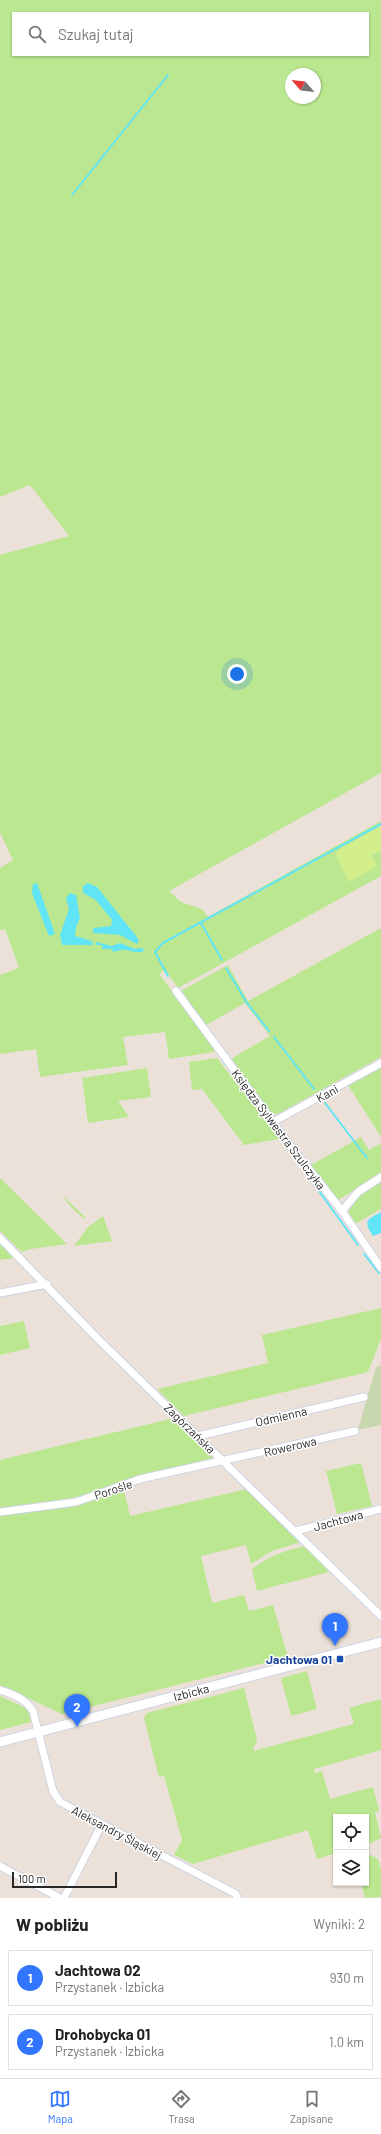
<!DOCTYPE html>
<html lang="pl">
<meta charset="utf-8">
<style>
:root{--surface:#fff;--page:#f2f2f2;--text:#222;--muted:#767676;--line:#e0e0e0;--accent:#3275ff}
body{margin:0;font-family:Barlow,sans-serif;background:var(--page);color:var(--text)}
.controls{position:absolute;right:12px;bottom:12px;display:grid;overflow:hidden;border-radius:0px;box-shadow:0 1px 3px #0004}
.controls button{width:36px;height:36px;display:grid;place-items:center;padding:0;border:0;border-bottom:1px solid var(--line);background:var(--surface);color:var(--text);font:20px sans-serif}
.compass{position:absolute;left:285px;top:68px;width:36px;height:36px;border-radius:50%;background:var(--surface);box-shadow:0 1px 3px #0004;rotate:297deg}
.scale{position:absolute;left:12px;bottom:10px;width:105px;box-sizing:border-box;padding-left:4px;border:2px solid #282828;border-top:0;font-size:11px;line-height:14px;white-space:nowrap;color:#282828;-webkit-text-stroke:3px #fff;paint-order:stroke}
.you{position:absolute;left:237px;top:674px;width:14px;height:14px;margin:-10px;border:3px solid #fff;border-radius:50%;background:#1a73e8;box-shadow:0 0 0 6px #1a73e833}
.badge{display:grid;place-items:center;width:26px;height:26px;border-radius:50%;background:var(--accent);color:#fff;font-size:13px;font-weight:700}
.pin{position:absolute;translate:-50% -33px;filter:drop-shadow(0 1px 2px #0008)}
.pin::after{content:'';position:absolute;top:21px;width:14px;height:12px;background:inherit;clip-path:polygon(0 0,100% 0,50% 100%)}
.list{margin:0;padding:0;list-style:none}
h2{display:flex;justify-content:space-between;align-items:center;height:52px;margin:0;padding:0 16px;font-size:17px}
h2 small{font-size:13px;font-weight:400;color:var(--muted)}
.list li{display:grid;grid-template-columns:26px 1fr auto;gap:12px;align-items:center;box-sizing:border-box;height:56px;margin:0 8px 8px;padding:0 8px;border:1px solid var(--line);border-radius:0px}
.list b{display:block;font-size:15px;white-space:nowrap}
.list p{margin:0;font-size:13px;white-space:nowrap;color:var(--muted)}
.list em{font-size:13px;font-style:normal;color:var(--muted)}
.icon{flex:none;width:22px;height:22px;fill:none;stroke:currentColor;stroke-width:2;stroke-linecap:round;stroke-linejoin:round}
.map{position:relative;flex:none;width:381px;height:1898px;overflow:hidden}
.search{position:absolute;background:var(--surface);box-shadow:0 1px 3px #0004;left:12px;right:12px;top:12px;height:44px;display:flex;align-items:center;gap:10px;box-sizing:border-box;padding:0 14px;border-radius:0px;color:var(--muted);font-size:15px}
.sheet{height:180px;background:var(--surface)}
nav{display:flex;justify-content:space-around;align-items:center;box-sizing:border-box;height:56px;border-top:1px solid var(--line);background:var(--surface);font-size:11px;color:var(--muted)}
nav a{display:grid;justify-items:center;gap:2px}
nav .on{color:var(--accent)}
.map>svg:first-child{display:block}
.green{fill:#bae790;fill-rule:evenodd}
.cemetery{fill:#c8d7ae}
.pitch{fill:#d3ef8b}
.water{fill:#62e4f7}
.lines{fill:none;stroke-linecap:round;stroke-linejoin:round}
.stream{stroke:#62e4f7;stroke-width:2}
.minor-casing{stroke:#cdd4e3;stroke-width:9}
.tertiary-casing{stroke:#cdd4e3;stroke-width:11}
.minor{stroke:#fff;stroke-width:7}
.tertiary{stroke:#fff;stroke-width:9}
.transit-dot{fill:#1a4fb4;stroke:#fff;stroke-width:1.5}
.labels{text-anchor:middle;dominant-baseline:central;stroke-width:3;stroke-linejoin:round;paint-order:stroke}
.street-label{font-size:12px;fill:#282828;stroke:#fff}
.transit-label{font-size:12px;font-weight:bold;fill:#164399;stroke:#fff;text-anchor:end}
</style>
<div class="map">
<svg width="381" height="1898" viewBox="0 0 381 1898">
<rect width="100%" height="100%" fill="#ece1d8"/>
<path class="green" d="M0,0H381V773L169,891L181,902L202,909L208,917L381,821V826L335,852L377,866L371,855L381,850V876L178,988L165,970L159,974L215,1048L214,1052L169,1059L165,1032L123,1037L128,1065L40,1077L36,1049L0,1054V975L19,968L5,929L0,930V868L13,860L0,833V555L69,536L30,485L0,497ZM13,13H368V55H13ZM291,74H315V98H291Z
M381,928V1057L278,1114L271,1113L231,1061L234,1057L270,1036L245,1003L206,1025L181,991L228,965L248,1001Z
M217,1058L280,1139L244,1145L202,1089L192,1090L189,1062Z
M381,1067V1137L348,1085Z
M147,1068L151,1097L118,1101L129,1117L88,1123L82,1078Z
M361,1137L369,1150L381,1143V1173L337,1201L311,1165Z
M0,1178L67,1244L31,1249L22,1252L0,1231Z
M381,1181V1209L355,1224C353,1220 349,1216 349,1212C348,1198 371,1187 381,1181Z
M61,1194L85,1217L84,1219L72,1208Z
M103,1216L112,1241L74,1246L88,1227Z
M0,1244L14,1258L0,1260Z
M381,1308V1339L368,1372L184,1416L157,1389L268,1363L262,1335Z
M24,1321L30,1348L0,1355V1326Z
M174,1418L214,1458L124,1481L77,1497L0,1509V1460Z
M361,1463L372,1506L337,1514L326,1471Z
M123,1487L130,1516L247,1489L301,1542L272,1551L251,1564L246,1545L201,1556L212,1603L244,1595L249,1611L273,1605L288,1657L62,1714L0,1685V1515L76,1504Z
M306,1546L329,1572L257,1591L252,1569C269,1556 286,1550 306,1546Z
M307,1671L317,1709L291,1716L281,1678Z
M244,1688L257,1739L253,1751L354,1724L349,1708L381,1699V1750L314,1769L315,1773L322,1771L330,1799L373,1787L379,1811L375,1812L381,1838L366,1845V1817H336V1853L317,1859L308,1830L193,1864L174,1855L182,1840L164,1776L159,1777L144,1718L147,1713Z
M0,1696L28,1709L31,1722L0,1730Z
M371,1855L378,1859L381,1869V1897L365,1898L361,1883H366V1857Z"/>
<path class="cemetery" d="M381,1365V1425L358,1430L376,1367Z"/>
<path class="pitch" d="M381,826V850L371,855L377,866L349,882L335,852Z"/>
<path class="water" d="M37,883L55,934L49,936L32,893L33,884Z
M88,883L97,887L136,936L139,941L137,944L120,935L93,933V928L111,926L112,920L96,900L83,893V886Z
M70,893L76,895L80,918L76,927L75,936L92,941L93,945H62L60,935L69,909L66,898Z
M96,942L112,946L120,943L135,949L142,948L144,950L142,952C129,953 128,947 113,952L112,949H102V945H96Z
M381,1212V1233L373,1236C363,1221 366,1220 381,1212Z"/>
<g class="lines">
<path class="stream" d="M72,195L168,75
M201,923L222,960
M226,968L247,1003L269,1031
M168,976L155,952L163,943L381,824
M274,1037L314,1089
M222,1059L225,1064
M325,1103L367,1158
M285,1145L297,1160
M303,1169L358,1245
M364,1254L379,1273"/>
<defs>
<path id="minor" d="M176,991L286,1140L342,1211L381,1268
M273,1122L381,1063
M342,1211L358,1192L381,1177
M0,1238L97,1338L381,1616
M0,1293L47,1284
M198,1436L364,1397
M0,1512L76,1502L140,1479L355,1431
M296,1531L381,1509
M0,1690C14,1694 25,1699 33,1711L53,1791L60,1802L236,1894L237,1898
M0,1866L60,1898
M64,1898L102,1824"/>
<path id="tertiary" d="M0,1742L381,1642"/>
</defs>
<use href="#minor" class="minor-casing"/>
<use href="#tertiary" class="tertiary-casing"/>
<use href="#minor" class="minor"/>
<use href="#tertiary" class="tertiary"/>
</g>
<rect class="transit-dot" x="336" y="1655" width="8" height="8" rx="2"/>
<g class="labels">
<g class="street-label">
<text transform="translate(327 1093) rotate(-29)">Kani</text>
<text transform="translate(279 1129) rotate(53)">Księdza Sylwestra Szulczyka</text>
<text transform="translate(281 1416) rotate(-13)">Odmienna</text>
<text transform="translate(190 1428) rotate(44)">Zagórzańska</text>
<text transform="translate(290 1446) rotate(-13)">Rowerowa</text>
<text transform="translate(113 1489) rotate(-19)">Porośle</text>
<text transform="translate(338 1520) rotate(-15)">Jachtowa</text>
<text transform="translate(191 1692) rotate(-15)">Izbicka</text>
<text transform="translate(117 1832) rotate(28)">Aleksandry Śląskiej</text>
</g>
<g class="transit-label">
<text x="332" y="1659">Jachtowa 01</text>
</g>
</g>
</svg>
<div class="controls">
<button><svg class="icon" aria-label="locate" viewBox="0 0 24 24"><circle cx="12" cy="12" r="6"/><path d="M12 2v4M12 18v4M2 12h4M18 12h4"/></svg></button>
<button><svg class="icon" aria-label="layers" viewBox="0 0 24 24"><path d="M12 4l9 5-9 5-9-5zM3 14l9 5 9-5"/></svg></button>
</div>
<svg class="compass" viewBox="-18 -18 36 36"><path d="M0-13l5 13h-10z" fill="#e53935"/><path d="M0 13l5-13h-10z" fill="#767676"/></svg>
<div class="scale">100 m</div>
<div class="you"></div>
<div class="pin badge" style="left:335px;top:1646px">1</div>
<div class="pin badge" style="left:77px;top:1727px">2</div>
<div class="search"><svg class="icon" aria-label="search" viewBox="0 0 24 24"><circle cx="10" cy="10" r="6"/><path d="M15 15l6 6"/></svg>Szukaj tutaj</div>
</div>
<section class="sheet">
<h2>W pobliżu<small>Wyniki: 2</small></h2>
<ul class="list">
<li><span class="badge">1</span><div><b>Jachtowa 02</b><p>Przystanek · Izbicka</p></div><em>930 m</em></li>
<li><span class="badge">2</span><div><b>Drohobycka 01</b><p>Przystanek · Izbicka</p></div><em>1.0 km</em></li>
</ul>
</section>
<nav>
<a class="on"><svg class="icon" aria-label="map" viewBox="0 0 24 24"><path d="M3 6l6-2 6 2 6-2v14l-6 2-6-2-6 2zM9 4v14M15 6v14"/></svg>Mapa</a>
<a><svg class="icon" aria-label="directions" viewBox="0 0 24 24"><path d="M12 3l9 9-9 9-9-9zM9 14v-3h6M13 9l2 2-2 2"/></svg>Trasa</a>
<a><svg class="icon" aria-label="saved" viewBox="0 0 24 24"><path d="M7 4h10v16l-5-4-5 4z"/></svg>Zapisane</a>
</nav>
